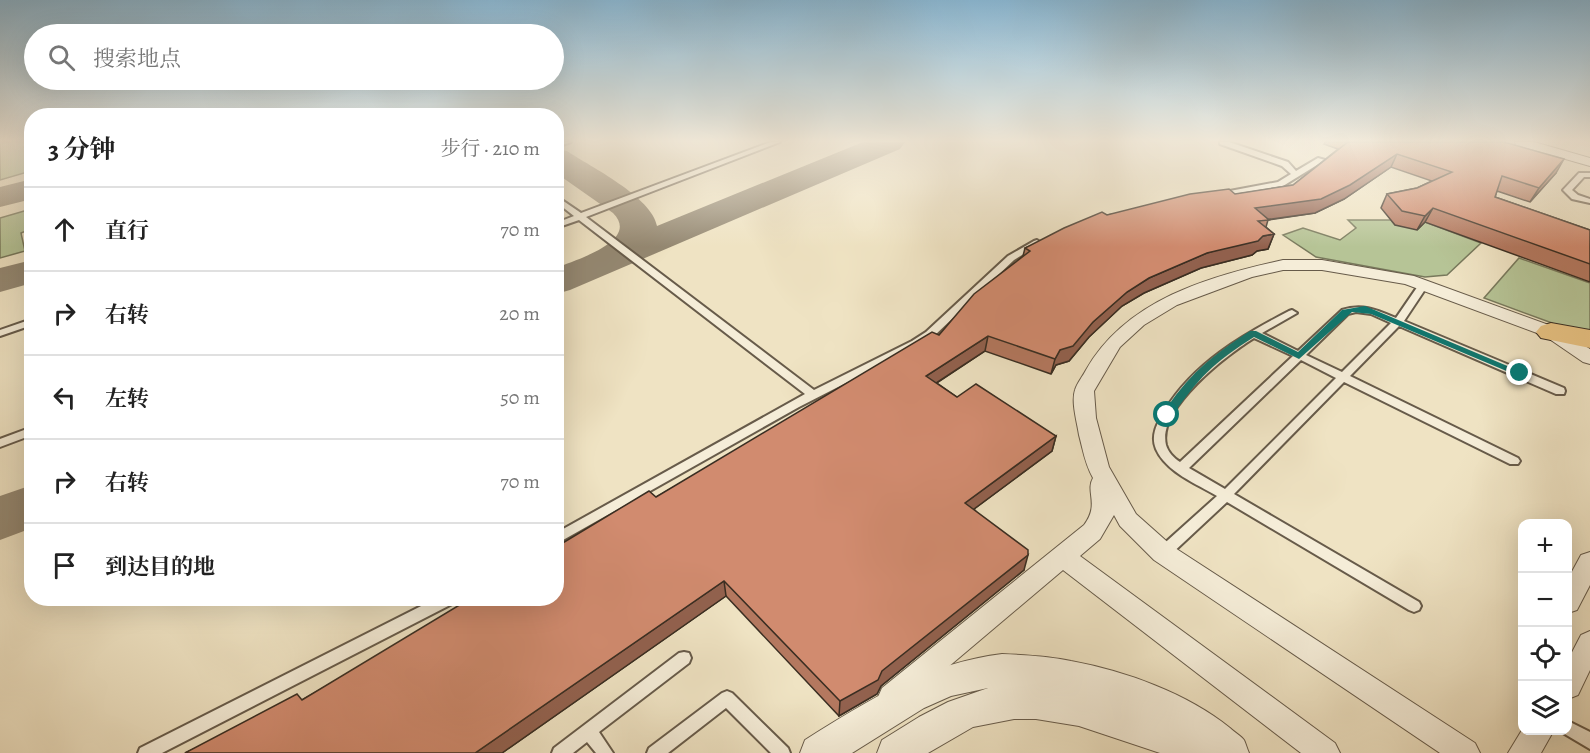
<!DOCTYPE html>
<html lang="zh">
<meta charset="utf-8">
<style>
:root{--surface:#fff;--page:#f2f2f2;--text:#222;--muted:#767676;--line:#e0e0e0}
body{margin:0;font-family:Alegreya,"Noto Serif SC",serif;background:var(--page);color:var(--text)}
.controls{position:absolute;right:18px;bottom:18px;display:grid;overflow:hidden;border-radius:12px;box-shadow:0 6px 24px #0002}
.controls button{width:54px;height:54px;display:grid;place-items:center;padding:0;border:0;border-bottom:2px solid var(--line);background:var(--surface);color:var(--text);font:30px sans-serif}
.stop{position:absolute;width:18px;height:18px;margin:-14px;border:4px solid #0f766e;border-radius:50%;background:#fff}
.stop.end{background:#0f766e;border-color:#fff;box-shadow:0 2px 6px #0008}
.list{margin:0;padding:0;list-style:none}
h2{display:flex;justify-content:space-between;align-items:center;height:78px;margin:0;padding:0 24px;font-size:26px}
h2 small{font-size:20px;font-weight:400;color:var(--muted)}
.list li{display:grid;grid-template-columns:39px 1fr auto;gap:18px;align-items:center;box-sizing:border-box;height:84px;padding:0 24px;border-top:2px solid var(--line)}
.list b{display:block;font-size:22px;white-space:nowrap}
.list em{font-size:20px;font-style:normal;color:var(--muted)}
.icon{flex:none;width:33px;height:33px;fill:none;stroke:currentColor;stroke-width:2;stroke-linecap:round;stroke-linejoin:round}
.map{position:relative;flex:none;width:1590px;height:753px;overflow:hidden}
.search{position:absolute;background:var(--surface);box-shadow:0 6px 24px #0002;left:24px;top:24px;width:540px;height:66px;display:flex;align-items:center;gap:15px;box-sizing:border-box;padding:0 21px;border-radius:33px;color:var(--muted);font-size:22px}
.panel{position:absolute;background:var(--surface);box-shadow:0 6px 24px #0002;left:24px;top:108px;width:540px;height:498px;border-radius:24px}
.map>svg:first-child{display:block}
.green{fill:#b6c496;stroke:#78795c;stroke-width:1.5}
.lines{fill:none;stroke-linecap:round;stroke-linejoin:round}
.taxiway{fill:#948872;fill-rule:evenodd}
.service-casing{stroke:#675b4a;stroke-width:4}
.minor-casing{stroke:#675b4a;stroke-width:2}
.tertiary-casing{stroke:#675b4a;stroke-width:2}
.primary-casing{stroke:#3a2e22;stroke-width:2}
.service{fill:#f5edd8;fill-rule:evenodd}
.minor{fill:#f5edd8;fill-rule:evenodd}
.tertiary{fill:#f5edd8;fill-rule:evenodd}
.primary{fill:#e8c282;fill-rule:evenodd}
.wall{fill:#b4785f;stroke:#3a2e22;stroke-width:1.5}
.shaded-wall{fill:#92614e;stroke:#3a2e22;stroke-width:1.5}
.building{fill:#d18b6f;stroke:#3a2e22;stroke-width:1.5}
.route{fill:#0f766e}
</style>
<div class="map">
<svg width="1590" height="753" viewBox="0 0 1590 753">
<rect width="100%" height="100%" fill="#efe3c3"/>
<filter id="stains"><feTurbulence type="fractalNoise" baseFrequency=".00333" numOctaves="4"/><feColorMatrix values="0 0 0 0 .2 0 0 0 0 .09 0 0 0 0 .02 0 0 0 .5 -.17"/></filter>
<radialGradient id="worn" r=".72"><stop offset=".6" stop-color="#630" stop-opacity="0"/><stop offset="1" stop-color="#630" stop-opacity=".3"/></radialGradient>
<path class="green" d="M0,142H31V171L0,180Z
M31,209V229L21,233L25,251L0,258V218Z
M1348,220H1391L1395,225L1425,222L1481,243L1447,275L1425,277L1316,257L1283,235L1303,228L1340,240L1356,228Z
M1519,258L1590,283V348L1552,323L1484,298Z"/>
<g class="lines">
<path class="taxiway" d="M863,142H905L900,149L570,290L556,294V268C575,260 641,241 613,213L556,173V149L567,151C591,167 652,197 657,226Z
M32,179V199L0,207V187Z
M32,260V283L0,292V268Z
M32,485V528L0,540V496Z"/>
<defs>
<path id="service" d="M560,142H571L556,147V143Z
M771,142H780L586,217L814,390L912,341L926,332L1008,256L1034,241L1037,240L1041,243L1014,260L934,336L920,345L799,407L556,544V533L805,394L579,220L556,228V223L574,216L556,202V196L581,213Z
M1220,142H1229L1288,162L1296,171L1318,158L1325,160L1283,186L1222,197L1218,195L1219,193L1278,182L1291,174L1282,166L1220,144Z
M1579,173H1590V177H1584L1572,190L1578,195L1590,199V203L1572,199L1563,190Z
M1423,282L1428,285L1404,321L1564,388L1565,391L1564,394H1556L1399,326L1350,376L1518,458L1520,461L1518,464H1510L1344,382L1234,494L1419,602L1421,606L1419,610L1414,612L1409,610L1227,502L1168,557L1163,558L1158,557L1157,553L1158,549L1217,496C1197,484 1166,472 1156,449C1150,435 1158,422 1165,410C1194,363 1241,336 1289,311L1292,310L1297,313L1262,333L1298,351L1342,310C1362,303 1377,310 1396,318L1420,283ZM1356,312L1371,314L1391,323L1342,372L1306,355L1348,314ZM1254,338L1293,356L1180,462C1174,458 1168,452 1166,445C1157,408 1228,354 1254,338ZM1301,360L1336,378L1225,489L1189,468Z
M32,319V325L0,336V330Z
M32,427V435L0,447V439Z
M437,598H458L456,602L162,753H138L140,748Z
M684,652L689,653L691,658L689,663L599,732L613,753H596L587,742L573,753H552L554,748L679,653Z
M727,691L732,693L788,748L790,753H771L726,708L668,753H647L649,748L722,693Z
M1568,721L1590,732V749L1563,733L1561,730H1568Z"/>
<path id="minor" d="M1515,142H1534L1590,158V166L1516,145Z
M1283,260H1322L1414,276L1557,328L1590,349V364L1583,362L1545,336L1405,284L1322,270H1283L1252,277L1177,305L1144,325L1120,347L1094,391L1096,418L1109,467L1136,514L1172,546L1475,743L1480,753H1440L1154,560L1120,526L1114,515L1100,539L1080,556L1335,743L1340,753H1301L1063,570L902,706L892,710L882,706L878,697L882,688L1084,525C1100,504 1085,492 1093,478C1085,464 1083,450 1079,435C1077,422 1071,402 1075,390C1077,383 1083,376 1086,370C1126,300 1209,276 1283,260Z
M1590,552V585L1577,610L1568,613V579L1581,555Z
M1590,631V670L1578,695L1568,699V660L1581,635Z
M1522,730H1554L1541,753H1508Z"/>
<path id="tertiary" d="M1002,654C1025,655 1048,656 1071,661C1125,671 1187,693 1230,728C1234,732 1241,736 1244,740C1246,744 1247,749 1249,753H1160L1079,726L1036,719H1014L973,727L928,753H877L882,740L919,717L948,702L988,688L951,696L924,708L852,753H800L805,740C868,700 928,663 1002,654Z"/>
<path id="primary" d="M1551,323L1590,330V348L1541,338L1536,332L1541,326Z"/>
</defs>
<use href="#service" class="service-casing"/>
<use href="#minor" class="minor-casing"/>
<use href="#tertiary" class="tertiary-casing"/>
<use href="#primary" class="primary-casing"/>
<use href="#service" class="service"/>
<use href="#minor" class="minor"/>
<use href="#tertiary" class="tertiary"/>
<use href="#primary" class="primary"/>
</g>
<path class="wall" d="M1325,142H1504L1556,173L1530,202L1497,191L1495,197L1590,230V282L1425,222L1417,230L1395,225L1381,208L1387,194L1417,188L1432,181L1391,167L1344,199L1315,213L1268,220L1266,227L1274,234L1268,249L1257,251L1252,255L1201,268L1144,293L1122,306L1089,337L1069,361L1056,365L1051,374L985,351L937,383L957,397L1056,436L1052,451L974,509L1024,570L881,686L877,694L839,716L726,596L502,753H185L302,700L939,335L1023,256L1025,248L1107,215L1293,185L1338,149L1324,144Z"/>
<path class="shaded-wall" d="M1397,154L1391,167L1344,199L1315,213L1249,222L1255,208Z
M1564,159L1556,173L1530,202L1539,188Z
M1433,208L1425,222L1417,230L1425,216Z
M1274,234L1268,249L1257,251L1252,255L1201,268L1144,293L1122,306L1089,337L1069,361L1056,365L1051,374L1055,359L1060,350L1093,322L1127,292L1149,278L1207,253L1263,236Z
M988,336L985,351L924,391L926,376Z
M1056,436L1052,451L962,518L965,503Z
M1028,555L1024,570L881,686L877,694L839,716L840,701Z
M724,581L726,596L502,753H475Z"/>
<path class="building" d="M1348,142H1504L1564,159L1539,188L1502,176L1495,197L1590,230V264L1433,208L1425,216L1402,211L1387,194L1417,188L1452,172L1397,154L1350,185L1321,199L1255,208L1269,220L1258,221L1274,234L1263,236L1258,241L1207,253L1149,278L1127,292L1093,322L1073,346L1060,350L1055,359L988,336L926,376L957,397L976,384L1056,436L965,503L1028,550V555L882,671L878,680L840,701L724,581L475,753H185L297,694L302,700L471,598H556V547L649,491L656,497L932,332L939,335L974,294L1030,251L1025,248L1064,228L1102,212L1107,215L1190,194L1229,189L1235,194L1293,185Z"/>
<linearGradient id="sky" x2="0" y2="1"><stop stop-color="#89b8d5"/><stop offset="0.57" stop-color="#f8f2e4"/><stop offset="1" stop-color="#f8f2e4" stop-opacity="0"/></linearGradient>
<rect width="1590" height="247" fill="url(#sky)"/>
<path class="route" d="M1365,306L1524,373L1516,375L1371,314L1352,312L1299,359L1254,337C1213,363 1198,378 1171,418L1167,419L1162,415C1188,375 1210,357 1250,331H1256L1298,352L1342,310Z"/>
<rect width="100%" height="100%" filter="url(#stains)"/>
<rect width="100%" height="100%" fill="url(#worn)"/>
</svg>
<div class="controls">
<button>+</button>
<button>−</button>
<button><svg class="icon" aria-label="locate" viewBox="0 0 24 24"><circle cx="12" cy="12" r="6"/><path d="M12 2v4M12 18v4M2 12h4M18 12h4"/></svg></button>
<button><svg class="icon" aria-label="layers" viewBox="0 0 24 24"><path d="M12 4l9 5-9 5-9-5zM3 14l9 5 9-5"/></svg></button>
</div>
<div class="stop" style="left:1167px;top:415px"></div>
<div class="stop end" style="left:1520px;top:373px"></div>
<div class="search"><svg class="icon" aria-label="search" viewBox="0 0 24 24"><circle cx="10" cy="10" r="6"/><path d="M15 15l6 6"/></svg>搜索地点</div>
<section class="panel">
<h2>3 分钟<small>步行 · 210 m</small></h2>
<ul class="list">
<li><svg class="icon" aria-label="ahead" viewBox="0 0 24 24"><path d="M12 20V5M6 11l6-6 6 6"/></svg><div><b>直行</b></div><em>70 m</em></li>
<li><svg class="icon" aria-label="right" viewBox="0 0 24 24"><path d="M7 20v-9h11M14 6l5 5-5 5"/></svg><div><b>右转</b></div><em>20 m</em></li>
<li><svg class="icon" aria-label="left" viewBox="0 0 24 24"><path d="M17 20v-9H6M10 6l-5 5 5 5"/></svg><div><b>左转</b></div><em>50 m</em></li>
<li><svg class="icon" aria-label="right" viewBox="0 0 24 24"><path d="M7 20v-9h11M14 6l5 5-5 5"/></svg><div><b>右转</b></div><em>70 m</em></li>
<li><svg class="icon" aria-label="arrive" viewBox="0 0 24 24"><path d="M6 21V4h12l-3 4 3 4H6"/></svg><div><b>到达目的地</b></div></li>
</ul>
</section>
</div>
